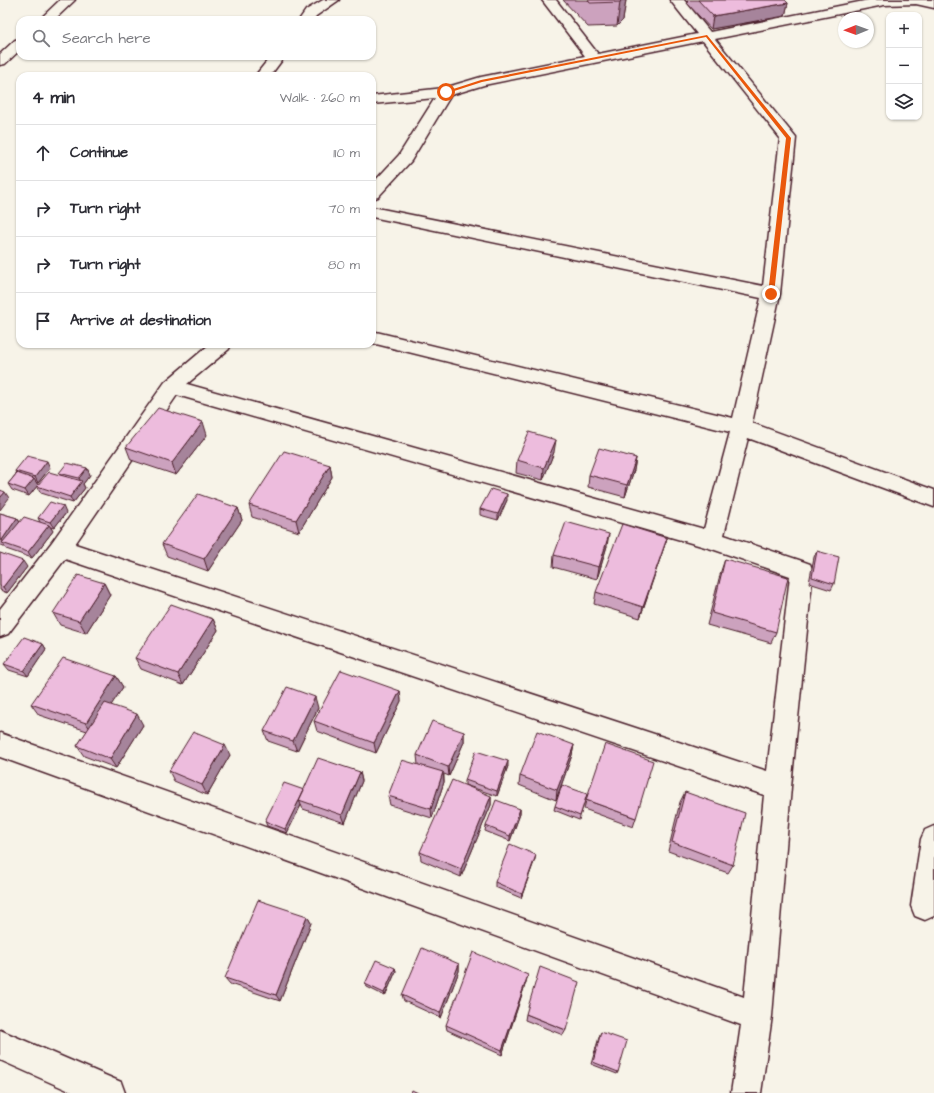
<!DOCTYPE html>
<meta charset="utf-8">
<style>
:root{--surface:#fff;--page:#f7f7f7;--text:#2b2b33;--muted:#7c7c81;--line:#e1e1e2}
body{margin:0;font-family:"Architects Daughter",sans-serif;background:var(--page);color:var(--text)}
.controls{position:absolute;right:12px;top:12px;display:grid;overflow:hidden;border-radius:8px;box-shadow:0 1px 3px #0004}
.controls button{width:36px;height:36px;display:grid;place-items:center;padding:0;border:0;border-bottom:1px solid var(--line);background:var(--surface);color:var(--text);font:20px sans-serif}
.compass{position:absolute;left:838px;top:12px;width:36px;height:36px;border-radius:50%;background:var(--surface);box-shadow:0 1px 3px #0004;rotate:269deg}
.stop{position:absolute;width:12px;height:12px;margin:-9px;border:3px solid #ea580c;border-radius:50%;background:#fff}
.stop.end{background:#ea580c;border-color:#fff;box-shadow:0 1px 4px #0008}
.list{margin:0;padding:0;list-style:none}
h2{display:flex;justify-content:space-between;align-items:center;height:52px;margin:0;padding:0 16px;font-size:17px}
h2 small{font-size:13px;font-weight:400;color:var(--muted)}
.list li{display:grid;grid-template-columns:26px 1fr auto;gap:12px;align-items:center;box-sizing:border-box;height:56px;padding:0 16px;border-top:1px solid var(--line)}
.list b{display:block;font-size:15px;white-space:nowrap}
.list em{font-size:13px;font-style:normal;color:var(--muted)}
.icon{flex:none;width:22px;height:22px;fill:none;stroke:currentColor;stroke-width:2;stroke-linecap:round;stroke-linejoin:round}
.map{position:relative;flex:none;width:934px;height:1093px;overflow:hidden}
.search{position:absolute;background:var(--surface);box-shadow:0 1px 3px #0004;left:16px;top:16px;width:360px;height:44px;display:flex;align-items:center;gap:10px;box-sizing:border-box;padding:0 14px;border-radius:12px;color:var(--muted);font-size:15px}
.panel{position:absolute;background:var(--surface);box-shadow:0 1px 3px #0004;left:16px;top:72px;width:360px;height:276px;border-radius:12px}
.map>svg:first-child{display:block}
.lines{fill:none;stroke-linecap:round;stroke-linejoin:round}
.minor-casing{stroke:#4a1f2b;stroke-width:3}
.secondary-casing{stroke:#4a1f2b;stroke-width:3}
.minor{fill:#f7f3e8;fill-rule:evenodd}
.secondary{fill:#f7f3e8;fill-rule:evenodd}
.wall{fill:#cca2be;stroke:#4a1f2b}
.shaded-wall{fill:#a6849b;stroke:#4a1f2b}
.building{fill:#edbcdd;stroke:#4a1f2b}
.route{fill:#ea580c}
</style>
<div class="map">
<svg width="934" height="1093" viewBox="0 0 934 1093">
<rect width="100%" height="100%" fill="#f7f3e8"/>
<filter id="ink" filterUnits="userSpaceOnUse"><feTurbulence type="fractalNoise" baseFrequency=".025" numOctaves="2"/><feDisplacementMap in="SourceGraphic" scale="8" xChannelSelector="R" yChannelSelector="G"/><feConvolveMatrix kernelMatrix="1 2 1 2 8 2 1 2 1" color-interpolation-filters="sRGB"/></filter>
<g filter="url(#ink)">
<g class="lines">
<defs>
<path id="minor" d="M323,0H339L316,16L313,20H299L306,10Z
M542,0H556L598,54L697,34L670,0H684L710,32L869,0H934V8L916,4L884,5L715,39L796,138L780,294L752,423L934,490V507L748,438L724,535L799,560L810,564L813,571L791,787L772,1016L761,1093H731L741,1025L0,757V733L744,997L764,795L65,559L8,634L0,637V609L52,542L165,382L210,344H231L229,349L187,384L704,529L730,432L372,343V331L733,418L761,298L372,217V207L763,286L780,138L703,41L484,85L451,95L411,161L378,197L372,199V184L399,155L435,98L372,104V96L444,88L481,77L585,56ZM177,395L712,549L790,576L767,771L75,544Z
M271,56H285L270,76H255Z
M934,826V916L925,920L915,916L911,906L921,839L925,830Z
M0,1030L121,1082L125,1093H74L0,1060Z"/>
<path id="secondary" d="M60,0H75L54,20H39Z
M20,39V50L5,64L0,65V54L15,40Z"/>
</defs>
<use href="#minor" class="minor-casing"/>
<use href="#secondary" class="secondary-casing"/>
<use href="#minor" class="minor"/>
<use href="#secondary" class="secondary"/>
</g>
<path class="wall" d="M563,0H626L623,20L617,26L588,27Z
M688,0H785L788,3L785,16L711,29L687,3Z
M207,435L176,475L131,460L126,447Z
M554,452L543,480L516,473L517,460Z
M636,458L634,470L625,497L588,487L589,475Z
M330,465L332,477L299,532L252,517L249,505Z
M50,468L38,483H36L38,485L60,475L59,473L87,468L90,475L83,484L85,488L73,503L41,493L37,486L38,485L29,496L12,490L8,484L16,474L15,471Z
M507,500L498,520L480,515V509Z
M238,508L242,520L208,571L167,556L162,544Z
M0,513L17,518L20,522H40L38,518L66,513L54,528L50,527L53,531L32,558L6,549L4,546L0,545Z
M667,538L663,550L640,618L594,604L596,592Z
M607,546L597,579L553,567L554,555Z
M817,551L834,584L831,590L809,583L814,557Z
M0,553L27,567L7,593L0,590Z
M725,559L776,632L771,643L707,625L721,571Z
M104,583L110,595L86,633L60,625L53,613Z
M213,619L218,630L183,685L141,669L135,658Z
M43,644L46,649L28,676L9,670L4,664Z
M116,676L123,687L111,705L143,725L116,768L84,756L77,746L87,731L39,715L31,704Z
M400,691L401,701L376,753L317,731L314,721Z
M318,708L297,751L268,741L264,731Z
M464,732V742L449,776L444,774V782L432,818L390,805L388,796L418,765L417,755Z
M574,745L572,755L556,800L519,785L520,776Z
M230,755L207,795L174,781L169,771Z
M508,766L497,796L465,785V780Z
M360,772L362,781L345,823L303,809L301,805L287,833L267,826L265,821L304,790Z
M685,792L733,865L728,873L668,851L680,802Z
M587,794L579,820L554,810L555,806Z
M491,796V805L461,877L421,860L420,852Z
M586,800L636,818L633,827L584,809Z
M520,809V814L510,841L485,831L486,826Z
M535,859L521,898L495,887V882Z
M307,916L311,923L280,1001L230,984L225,978Z
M459,964V971L441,1018L404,1001L402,995Z
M395,968L396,971L385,996L367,987L365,984Z
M526,982L502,1055L447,1030L446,1025Z
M526,1014L566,1030L563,1035L525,1020Z
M601,1032L618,1072L617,1074L591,1064L600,1034Z"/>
<path class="shaded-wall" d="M622,0H626L623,20L617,26L620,2Z
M788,3L785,16L711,29L713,16Z
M203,422L207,435L176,475L172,463Z
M556,440L554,452L543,480L544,468Z
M636,458L634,470L625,497L627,485Z
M47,461L50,468L38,483L35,477Z
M330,465L332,477L299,532L296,520Z
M87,468L90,475L83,484L85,488L73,503L70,497L81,482L79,478Z
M34,479L38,485L29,496L25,490Z
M5,492L9,498L0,510V498Z
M507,494V500L498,520V514Z
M63,506L66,513L54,528L50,522Z
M238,508L242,520L208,571L204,559Z
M17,518L21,524L4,544L2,540Z
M49,525L53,531L32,558L28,552Z
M609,534L607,546L597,579L599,567Z
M667,538L663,550L640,618L643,607Z
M23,561L27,567L7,593L3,587Z
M104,583L110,595L86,633L79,621Z
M213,619L218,630L183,685L178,674Z
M43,644L46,649L28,676L24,671Z
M116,676L123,687L93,733L86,723Z
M400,691L401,701L376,753L374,743Z
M315,697L318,708L297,751L293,741Z
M137,714L143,725L116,768L110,759Z
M464,732V742L449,776L448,767Z
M225,745L230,755L207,795L202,785Z
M574,745L572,755L556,800L557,790Z
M508,761V766L497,796V791Z
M360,772L362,781L345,823L342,815Z
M443,772L444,782L432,818L431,809Z
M304,790L299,800L301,805L287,833L285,829Z
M491,796V805L461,877V869Z
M520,809V814L510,841V836Z
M536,855L535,859L521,898L522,894Z
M307,916L311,923L280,1001L276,995Z
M459,964V971L441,1018L440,1013Z
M395,968L396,971L385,996L384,993Z
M528,975L526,982L502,1055V1050Z"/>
<path class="building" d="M588,0H622L620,2L590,3Z
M698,0H785L788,3L713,16Z
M158,408L203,422L172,463L126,447Z
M529,432L556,440L544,468L517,460Z
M599,448L636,458L627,485L589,475Z
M284,451L330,465L296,520L249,505Z
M27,456L47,461L35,477L15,471Z
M67,463L87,468L79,478L59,473Z
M49,472L82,481L70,497L37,486Z
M17,473L34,479L25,490L8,484Z
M491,489L507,494L498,514L480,509Z
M0,490L5,492L0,498Z
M198,494L238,508L204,559L162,544Z
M50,502L63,506L50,522L38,518Z
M0,513L17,518L2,540H0Z
M24,517L49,525L28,552L2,543Z
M566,522L609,534L599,567L554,555Z
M622,524L667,538L643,607L596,592Z
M817,551L839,557L834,584L812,577Z
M0,553L23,561L3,587L0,586Z
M725,559L788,577L776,632L712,613Z
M78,575L104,583L79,621L53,613Z
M171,604L213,619L178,674L135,658Z
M24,637L43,644L24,671L4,664Z
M63,658L116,676L86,723L31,704Z
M341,670L400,691L374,743L314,721Z
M287,687L315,697L293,741L264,731Z
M105,703L137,714L110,759L77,746Z
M432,721L464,732L448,767L417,755Z
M537,731L574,745L557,790L520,776Z
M193,732L225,745L202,785L169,771Z
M605,744L653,761L636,818L586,800Z
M476,751L508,761L497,791L465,780Z
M318,758L360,772L342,815L299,800Z
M402,760L443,772L431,809L388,796Z
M452,780L491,796L461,869L420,852Z
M284,783L304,790L285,829L265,821Z
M562,785L587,794L580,816L555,806Z
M685,792L745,813L733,865L672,842Z
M496,800L520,809L510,836L486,826Z
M510,844L536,855L522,894L495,882Z
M258,900L307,916L276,995L225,978Z
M422,948L459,964L440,1013L402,995Z
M473,952L528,975L502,1050L446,1025Z
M376,960L395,968L384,993L365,984Z
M540,967L579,982L566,1030L526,1014Z
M601,1032L627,1041L618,1072L593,1062Z
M412,1090L418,1093H411Z"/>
</g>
<path class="route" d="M707,35L791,138L774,294L771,296L768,294L786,138L706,37L482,82L448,93L444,92L481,80Z"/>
</svg>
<div class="controls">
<button>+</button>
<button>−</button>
<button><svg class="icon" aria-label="layers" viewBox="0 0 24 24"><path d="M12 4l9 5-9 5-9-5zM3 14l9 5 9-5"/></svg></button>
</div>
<svg class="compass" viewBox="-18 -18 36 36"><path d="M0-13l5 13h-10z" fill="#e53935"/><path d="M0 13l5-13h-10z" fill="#7c7c81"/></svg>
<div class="stop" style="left:446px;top:92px"></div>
<div class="stop end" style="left:771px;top:294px"></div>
<div class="search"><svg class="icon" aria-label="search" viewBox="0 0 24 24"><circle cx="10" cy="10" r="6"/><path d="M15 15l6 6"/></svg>Search here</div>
<section class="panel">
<h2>4 min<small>Walk · 260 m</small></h2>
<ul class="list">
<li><svg class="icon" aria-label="ahead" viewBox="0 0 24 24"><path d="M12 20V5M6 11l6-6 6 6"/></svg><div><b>Continue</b></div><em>110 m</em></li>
<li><svg class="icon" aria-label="right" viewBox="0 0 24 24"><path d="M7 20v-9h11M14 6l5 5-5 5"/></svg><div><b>Turn right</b></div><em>70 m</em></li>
<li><svg class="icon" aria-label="right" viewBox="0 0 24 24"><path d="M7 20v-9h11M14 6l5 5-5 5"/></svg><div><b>Turn right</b></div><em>80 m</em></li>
<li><svg class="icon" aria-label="arrive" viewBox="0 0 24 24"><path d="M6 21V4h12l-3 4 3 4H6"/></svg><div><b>Arrive at destination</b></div></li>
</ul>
</section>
</div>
